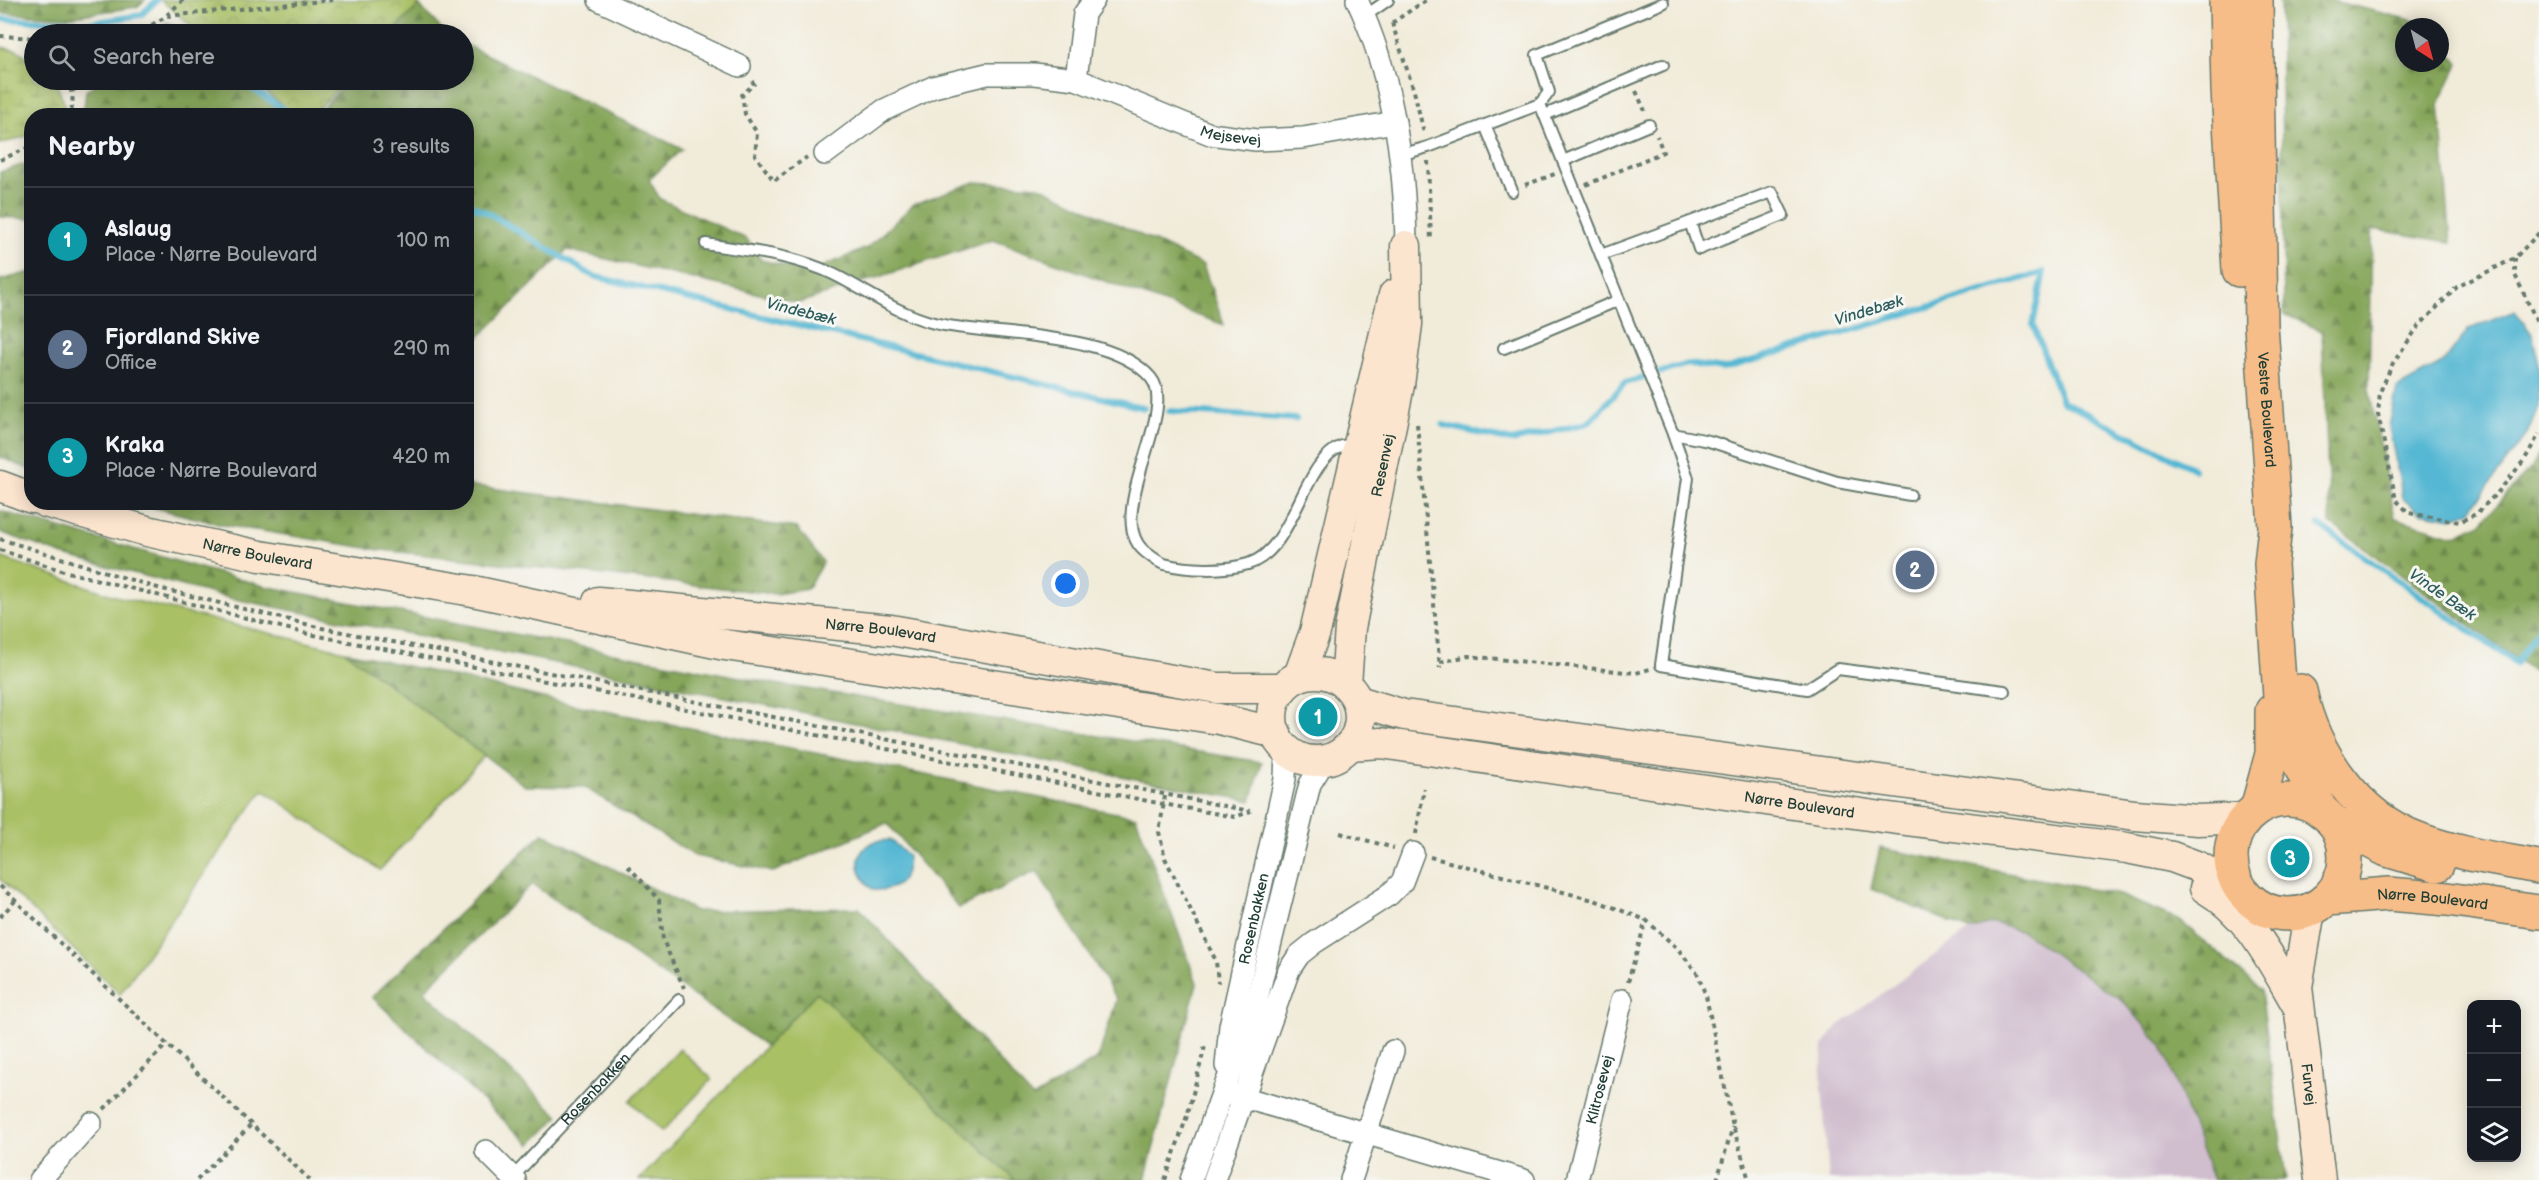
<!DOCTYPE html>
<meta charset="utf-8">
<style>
:root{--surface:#171b24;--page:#20242c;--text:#f1f3f6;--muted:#9ea1a6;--line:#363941;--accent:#d690ce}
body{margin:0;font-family:"Balsamiq Sans",sans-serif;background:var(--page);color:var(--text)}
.controls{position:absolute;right:18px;bottom:18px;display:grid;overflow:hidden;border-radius:12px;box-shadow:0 3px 15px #0003}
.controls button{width:54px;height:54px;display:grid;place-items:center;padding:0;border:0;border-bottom:2px solid var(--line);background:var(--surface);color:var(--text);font:30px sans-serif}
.compass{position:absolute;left:2395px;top:18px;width:54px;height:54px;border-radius:50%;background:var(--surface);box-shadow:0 3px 15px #0003;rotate:144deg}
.you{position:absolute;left:1066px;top:584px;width:21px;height:21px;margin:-15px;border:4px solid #fff;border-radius:50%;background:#1a73e8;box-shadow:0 0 0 9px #1a73e833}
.badge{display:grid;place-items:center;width:39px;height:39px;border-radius:50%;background:var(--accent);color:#fff;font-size:20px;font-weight:700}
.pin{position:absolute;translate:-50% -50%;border:3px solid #fff;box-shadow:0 2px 6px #0006}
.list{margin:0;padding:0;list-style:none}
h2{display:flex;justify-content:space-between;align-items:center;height:78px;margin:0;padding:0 24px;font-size:26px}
h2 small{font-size:20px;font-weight:400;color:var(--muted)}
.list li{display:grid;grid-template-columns:39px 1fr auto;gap:18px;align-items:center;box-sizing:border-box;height:108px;padding:0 24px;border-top:2px solid var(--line)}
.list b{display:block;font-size:22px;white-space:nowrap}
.list p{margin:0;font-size:20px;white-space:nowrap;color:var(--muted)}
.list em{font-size:20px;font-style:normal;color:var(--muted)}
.icon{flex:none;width:33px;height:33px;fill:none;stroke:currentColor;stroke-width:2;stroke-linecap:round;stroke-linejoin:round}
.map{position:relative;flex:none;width:2539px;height:1180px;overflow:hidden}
.search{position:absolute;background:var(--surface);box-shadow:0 3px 15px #0003;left:24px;top:24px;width:450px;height:66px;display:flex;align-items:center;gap:15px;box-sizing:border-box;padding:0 21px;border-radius:33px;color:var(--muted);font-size:22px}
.panel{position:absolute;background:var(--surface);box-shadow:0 3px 15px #0003;left:24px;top:108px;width:450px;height:402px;border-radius:24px}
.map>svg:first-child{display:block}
.industrial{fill:#d0bdce}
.green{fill:#a9c065;stroke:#647e4c;stroke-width:1.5}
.forest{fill:url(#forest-firs);stroke:#527247;stroke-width:1.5}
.wetland{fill:url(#wetland-marsh);stroke:#647e4c;stroke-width:1.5}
.park{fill:url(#park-crowns);stroke:#647e4c;stroke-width:1.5}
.water{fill:#54b7d3;stroke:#3a7a84;stroke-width:1.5}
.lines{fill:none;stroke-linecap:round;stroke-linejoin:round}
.stream{stroke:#54b7d3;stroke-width:6}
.lane-casing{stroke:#687a6e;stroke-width:14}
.street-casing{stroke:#687a6e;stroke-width:24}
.secondary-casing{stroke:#687a6e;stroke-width:33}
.primary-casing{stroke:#687a6e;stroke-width:36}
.path{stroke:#687a6e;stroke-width:4;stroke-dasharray:4.5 4.5;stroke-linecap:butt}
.lane{stroke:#fff;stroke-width:10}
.street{stroke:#fff;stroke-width:21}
.secondary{stroke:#fce5cf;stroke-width:30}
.primary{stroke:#f7bd88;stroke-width:33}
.labels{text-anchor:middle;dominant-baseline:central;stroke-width:6;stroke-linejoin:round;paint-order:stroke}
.street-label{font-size:15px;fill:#1f3d34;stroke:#f6f6f2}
.water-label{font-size:16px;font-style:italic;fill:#2c5c5c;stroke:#f6f6f2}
</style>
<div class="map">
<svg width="2539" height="1180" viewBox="0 0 2539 1180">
<defs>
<pattern id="forest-firs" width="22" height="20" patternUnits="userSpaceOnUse" patternTransform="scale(1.5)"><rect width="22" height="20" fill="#86a65a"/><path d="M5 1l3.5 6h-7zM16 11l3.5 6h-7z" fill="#6d884b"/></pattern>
<pattern id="wetland-marsh" width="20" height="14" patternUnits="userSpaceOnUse" patternTransform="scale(1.5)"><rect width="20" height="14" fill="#a9c065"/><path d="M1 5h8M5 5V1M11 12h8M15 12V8" fill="none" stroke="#899d54"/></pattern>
<pattern id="park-crowns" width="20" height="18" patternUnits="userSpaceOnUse" patternTransform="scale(1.5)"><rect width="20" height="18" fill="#a9c065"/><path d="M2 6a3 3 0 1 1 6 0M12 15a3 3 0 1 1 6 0" fill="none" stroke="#899d54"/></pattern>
</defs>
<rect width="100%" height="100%" fill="#f6f6f2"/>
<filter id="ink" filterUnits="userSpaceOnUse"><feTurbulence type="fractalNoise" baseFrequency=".0167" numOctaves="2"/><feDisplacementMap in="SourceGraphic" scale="12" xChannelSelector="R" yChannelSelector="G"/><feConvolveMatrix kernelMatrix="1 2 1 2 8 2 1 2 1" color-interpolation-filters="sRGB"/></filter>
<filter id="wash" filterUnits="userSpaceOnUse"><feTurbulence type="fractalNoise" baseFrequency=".008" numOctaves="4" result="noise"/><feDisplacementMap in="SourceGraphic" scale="24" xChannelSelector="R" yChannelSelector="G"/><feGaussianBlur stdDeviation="1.35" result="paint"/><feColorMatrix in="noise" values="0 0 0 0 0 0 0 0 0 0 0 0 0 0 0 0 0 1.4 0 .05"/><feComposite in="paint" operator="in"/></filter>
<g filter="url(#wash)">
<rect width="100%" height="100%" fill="#f1ebd9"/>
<path class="industrial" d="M1994,923L2023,932L2125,1003L2162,1046L2213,1180H1829L1821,1074L1823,1046L1838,1026L1969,930Z"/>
<path class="green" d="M0,557L115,596L344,651L484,756L380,870L263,790L120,994L0,879Z
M817,992L1015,1180H639Z
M680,1049L712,1079L662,1132L630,1101Z"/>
<path class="forest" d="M0,0H145L137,7L67,17L0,13Z
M2280,0H2329L2415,21L2422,27H2404V63H2440V45L2459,63L2439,104L2451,242L2372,229L2369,389L2395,518L2454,536L2481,523L2534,464L2539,454V660L2533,671L2330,523L2322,331L2284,314Z
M419,5L446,34H391Z
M167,22L184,34H152Z
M464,44L682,149L649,180L660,199L747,239L761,260L810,272L867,248L914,204L975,182L1039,186L1203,265L1224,325L993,240L799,303L567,250L467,349L466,116H315L349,80H464Z
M100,80H244L291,115H83L86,91Z
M31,162V219L1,217L0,172Z
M31,272H32L31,470L0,457V280Z
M467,485L797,528L823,562L807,589L776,594L373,549L218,524L137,503L466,502Z
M0,511L264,586L776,684L1262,762L1251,801L1115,775L229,598L64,555L0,532Z
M344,651L560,702L1136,817L1197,983L1145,1180H1015L817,992L766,1046L532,884L424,991L559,1116L530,1145L372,997L543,833L696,911L859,908L1033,1098L1098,1058L1117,999L1037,871L959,908L887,823L773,872L695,856L584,787L525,786Z
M1880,848L2120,895L2179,920L2261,990L2286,1180H2213L2162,1046L2125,1003L2023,932L1994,923L1969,930L1871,889Z"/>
<path class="wetland" d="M0,47L17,50L34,61V80H55L65,105L58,115L32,116L31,135L0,144Z"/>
<path class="park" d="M161,0H413L419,5L390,34H200Z
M252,80H346L311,116L294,115Z"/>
<path class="water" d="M2515,311L2532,334L2539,365V404L2528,432L2471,510L2452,518L2420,512L2403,499L2389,427L2397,388L2444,362L2469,329Z
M891,840L908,856C907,881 899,891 873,890C859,877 850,855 872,843C877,840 886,841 891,840Z"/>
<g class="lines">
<path class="stream" d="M0,19L90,23L141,15L157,0
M163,29L170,34
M239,80L294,116
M466,203L488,213L593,276L1144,408
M1169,411L1296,419
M1443,425L1512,441L1588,423L1625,383L1688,364L1724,369L2044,272L2033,325L2062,401L2194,469
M2319,525L2516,663L2539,629"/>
</g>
</g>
<g filter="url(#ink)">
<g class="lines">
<defs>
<g id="lane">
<path d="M1365,16L1388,0"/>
<path d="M1540,104L1549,92L1537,55L1663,3"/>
<path d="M1545,115L1663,65"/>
<path d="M1485,125L1512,191"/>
<path d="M1400,155L1428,147L1540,104L1673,434L1688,478L1661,665L1807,689L1838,669L2004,691"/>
<path d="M1563,161L1649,125"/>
<path d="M706,244C749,251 794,255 833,274C866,290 897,314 934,323C992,337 1111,330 1151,378C1180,413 1098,521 1148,554C1153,558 1159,562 1164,564C1188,570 1224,571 1248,564C1295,550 1302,461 1342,446C1346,445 1351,446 1355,447"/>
<path d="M1601,255L1772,192L1783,215L1699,249L1690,222"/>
<path d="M1504,348L1619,300"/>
<path d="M1673,434L1709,441L1837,482L1910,495"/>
<path id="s1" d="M512,1178L679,1000"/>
</g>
<g id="street">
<path d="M599,0L740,66"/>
<path d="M1357,0C1392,75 1405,163 1406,246"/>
<path d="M1076,79L1084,14L1094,0"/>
<path id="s2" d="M825,154L884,110L933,87L987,74H1034L1076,79L1210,134L1256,140L1303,138L1395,122"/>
<path id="s3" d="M1226,1066L1230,1026L1285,779L1286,748"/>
<path d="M1232,1094L1524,1180"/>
<path d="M486,1151L515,1180"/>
<path d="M40,1180L91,1123"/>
<path d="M1191,1180L1223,1091L1252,1019L1310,784L1325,760"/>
<path d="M1214,1180L1289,970L1299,955L1314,943L1389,895L1402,882L1413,853"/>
<path d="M1351,1180L1393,1051"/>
<path id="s4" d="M1577,1180L1622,1000"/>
</g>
<g id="secondary">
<path d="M0,486L32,498"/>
<path id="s5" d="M45,502L147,531L260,556L473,591L725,645L1219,719L1276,733"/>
<path id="s6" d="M598,602L891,630L1217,688H1283"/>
<circle cx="1316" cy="717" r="44"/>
<path d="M1299,676L1315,632L1394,295"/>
<path id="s7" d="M1346,684L1350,628L1399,385L1407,324L1406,246"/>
<path d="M1358,701L1404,715L2135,815L2198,820L2247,818"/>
<path id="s8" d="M1350,745L1381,743L1882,817L2127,848L2172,857L2199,867L2241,891"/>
<path d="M2205,888C2250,914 2272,962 2298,1006"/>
<path id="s9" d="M2310,910L2297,987L2320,1180"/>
</g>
<g id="primary">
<path d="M2226,0L2228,90L2239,270"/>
<path id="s10" d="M2256,0L2261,326L2275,527L2271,564L2280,697L2294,752L2321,811"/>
<path d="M2300,691C2313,753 2357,817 2418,839C2457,854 2498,859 2539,867"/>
<circle cx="2288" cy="857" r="57"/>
<path d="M2257,809L2272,754V711"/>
<path d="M2334,823L2387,850L2437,865"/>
<path id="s11" d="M2327,899L2389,894L2447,899L2539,912"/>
</g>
</defs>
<use href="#lane" class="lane-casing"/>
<use href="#street" class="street-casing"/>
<use href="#secondary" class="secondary-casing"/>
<use href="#primary" class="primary-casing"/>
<path class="path" d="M167,15L183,0
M1392,23L1414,91L1424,133
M1392,23L1426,0
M136,34L167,16L333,0
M0,36L34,38
M67,80C72,90 76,105 68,116
M752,81L754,84L742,95L745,114L757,133L755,155L774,181L807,157
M72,91L90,80
M1636,91L1645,111
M0,160L32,146
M1428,161L1431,241
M1525,185L1555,174
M1586,185L1663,152L1657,136
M2539,233L2515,258L2457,287L2418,327L2393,363L2380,392L2378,414L2396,500L2409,513L2459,522L2476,514L2499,491L2525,459L2539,434
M2515,258V275L2539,326
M1417,424L1440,668
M0,539L154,587L322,628L1250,811
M0,550L60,570L304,633L1163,804L1235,817L1251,811
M1440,662L1468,656L1636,673L1650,669
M1165,796L1159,832L1165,858L1216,961L1218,983
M1340,833L1394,848
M1416,834L1424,788
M1430,857L1597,901L1646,920L1678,949L1697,973L1706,996L1733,1126L1749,1180
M628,866L659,900L663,940L684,988
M0,886L310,1180
M0,917L15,901
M1628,982L1646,920
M104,1109L167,1044
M197,1180L251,1125
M1165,1180L1188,1113L1206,1042
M1717,1180L1733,1126"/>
<use href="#lane" class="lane"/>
<use href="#street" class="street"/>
<use href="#secondary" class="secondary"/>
<use href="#primary" class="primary"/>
</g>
</g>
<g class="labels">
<g class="street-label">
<text stroke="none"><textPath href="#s2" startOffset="438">Mejsevej</textPath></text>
<text stroke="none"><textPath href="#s10" startOffset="410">Vestre Boulevard</textPath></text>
<text stroke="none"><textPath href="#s7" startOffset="222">Resenvej</textPath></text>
<text stroke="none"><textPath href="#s5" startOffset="219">Nørre Boulevard</textPath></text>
<text stroke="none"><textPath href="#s6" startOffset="284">Nørre Boulevard</textPath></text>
<text stroke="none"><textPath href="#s8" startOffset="454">Nørre Boulevard</textPath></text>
<text stroke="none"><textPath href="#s11" startOffset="106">Nørre Boulevard</textPath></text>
<text stroke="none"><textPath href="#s3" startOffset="150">Rosenbakken</textPath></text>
<text stroke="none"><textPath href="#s9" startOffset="176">Furvej</textPath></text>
<text stroke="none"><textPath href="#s1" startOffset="122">Rosenbakken</textPath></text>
<text stroke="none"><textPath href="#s4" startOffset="93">Klitrosevej</textPath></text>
</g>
<g class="water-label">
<text transform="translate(1869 311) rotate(-17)">Vindebæk</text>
<text transform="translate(801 312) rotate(14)">Vindebæk</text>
<text transform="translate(2442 595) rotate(35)">Vinde Bæk</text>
</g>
</g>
</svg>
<div class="controls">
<button>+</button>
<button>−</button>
<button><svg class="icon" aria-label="layers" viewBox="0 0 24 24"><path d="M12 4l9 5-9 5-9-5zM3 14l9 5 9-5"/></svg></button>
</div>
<svg class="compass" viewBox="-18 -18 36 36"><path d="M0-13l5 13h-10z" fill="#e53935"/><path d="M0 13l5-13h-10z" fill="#9ea1a6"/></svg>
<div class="you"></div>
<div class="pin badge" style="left:1318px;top:717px;background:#0f9aa8">1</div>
<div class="pin badge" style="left:1915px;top:570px;background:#5c6f8a">2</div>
<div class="pin badge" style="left:2290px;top:858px;background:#0f9aa8">3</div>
<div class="search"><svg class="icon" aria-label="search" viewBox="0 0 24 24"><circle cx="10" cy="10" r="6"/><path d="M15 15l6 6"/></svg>Search here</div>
<section class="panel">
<h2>Nearby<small>3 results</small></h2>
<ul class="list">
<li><span class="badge" style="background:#0f9aa8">1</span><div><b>Aslaug</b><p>Place · Nørre Boulevard</p></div><em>100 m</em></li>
<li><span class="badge" style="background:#5c6f8a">2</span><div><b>Fjordland Skive</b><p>Office</p></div><em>290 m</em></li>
<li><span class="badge" style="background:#0f9aa8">3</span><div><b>Kraka</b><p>Place · Nørre Boulevard</p></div><em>420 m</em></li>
</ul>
</section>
</div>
